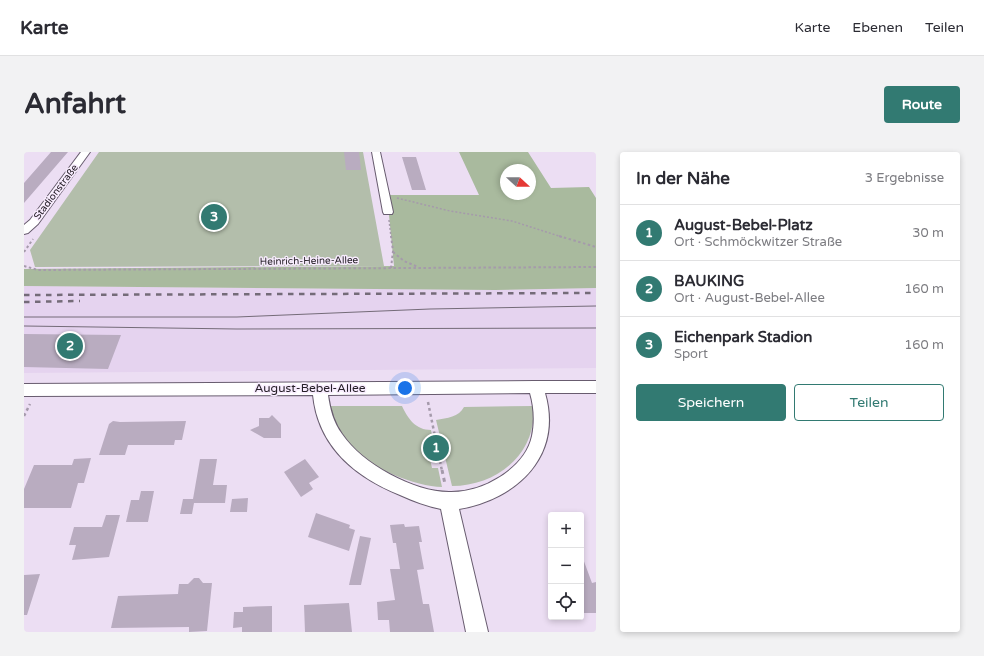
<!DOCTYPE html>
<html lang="de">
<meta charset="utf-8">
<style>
:root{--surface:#fff;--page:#f2f2f3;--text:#2b2b33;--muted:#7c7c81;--line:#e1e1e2;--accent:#327a72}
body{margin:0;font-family:"Varela Round",sans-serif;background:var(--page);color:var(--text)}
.controls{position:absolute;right:12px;bottom:12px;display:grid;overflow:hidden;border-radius:4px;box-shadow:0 2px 6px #0003}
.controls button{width:36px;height:36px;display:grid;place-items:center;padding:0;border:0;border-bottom:1px solid var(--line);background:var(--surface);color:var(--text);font:20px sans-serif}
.compass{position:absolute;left:476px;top:12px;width:36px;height:36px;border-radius:50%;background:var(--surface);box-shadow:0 2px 6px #0003;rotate:111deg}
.you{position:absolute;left:381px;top:236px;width:14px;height:14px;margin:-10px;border:3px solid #fff;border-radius:50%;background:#1a73e8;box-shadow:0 0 0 6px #1a73e833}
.badge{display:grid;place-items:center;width:26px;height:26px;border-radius:50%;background:var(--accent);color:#fff;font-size:13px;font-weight:700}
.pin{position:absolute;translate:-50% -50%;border:2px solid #fff;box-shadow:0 1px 4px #0006}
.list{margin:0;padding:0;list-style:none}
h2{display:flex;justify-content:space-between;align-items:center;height:52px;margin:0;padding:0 16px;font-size:17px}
h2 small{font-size:13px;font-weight:400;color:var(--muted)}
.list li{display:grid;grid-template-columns:26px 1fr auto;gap:12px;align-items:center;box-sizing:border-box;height:56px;padding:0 16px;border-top:1px solid var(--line)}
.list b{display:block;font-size:15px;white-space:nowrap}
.list p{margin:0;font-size:13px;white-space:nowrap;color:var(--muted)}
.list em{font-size:13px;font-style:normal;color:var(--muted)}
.actions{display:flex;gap:8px;padding:12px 16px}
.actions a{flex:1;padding:9px 0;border:1px solid var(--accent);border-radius:4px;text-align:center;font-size:14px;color:var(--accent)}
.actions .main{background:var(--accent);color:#fff}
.icon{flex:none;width:22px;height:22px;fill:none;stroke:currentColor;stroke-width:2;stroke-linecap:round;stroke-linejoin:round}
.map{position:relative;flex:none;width:572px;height:480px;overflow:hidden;border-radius:4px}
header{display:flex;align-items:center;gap:24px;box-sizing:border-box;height:56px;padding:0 20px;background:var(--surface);border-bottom:1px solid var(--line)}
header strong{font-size:19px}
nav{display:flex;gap:22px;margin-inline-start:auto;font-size:14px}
.intro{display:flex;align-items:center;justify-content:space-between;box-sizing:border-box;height:96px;padding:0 24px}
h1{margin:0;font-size:28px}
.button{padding:10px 18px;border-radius:4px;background:var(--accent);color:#fff;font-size:14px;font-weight:700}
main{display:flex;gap:24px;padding:0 24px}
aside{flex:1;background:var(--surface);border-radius:4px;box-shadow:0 2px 6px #0003}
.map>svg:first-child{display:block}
.built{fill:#e5d3ef}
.green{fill:#b3beab}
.forest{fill:#a9ba9e;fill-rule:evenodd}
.building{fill:#b9acc0}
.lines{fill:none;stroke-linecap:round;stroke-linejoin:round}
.minor-casing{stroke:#685c6f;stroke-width:2}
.path-far3{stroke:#a59aab;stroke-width:1.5;stroke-dasharray:2 2;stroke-linecap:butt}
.path-far2{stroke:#a59aab;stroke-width:2;stroke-dasharray:2.5 2.5;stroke-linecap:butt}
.path-far1{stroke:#a59aab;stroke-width:2.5;stroke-dasharray:3 3;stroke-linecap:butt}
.path{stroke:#a59aab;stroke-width:3;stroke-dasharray:4 4;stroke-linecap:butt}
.minor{fill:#fff;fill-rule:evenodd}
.tram{stroke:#746b78;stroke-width:1}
.rail{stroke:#746b78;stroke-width:2.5;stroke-dasharray:5.5 5.5;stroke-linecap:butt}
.labels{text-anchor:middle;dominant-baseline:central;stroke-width:3;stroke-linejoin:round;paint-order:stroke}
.far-street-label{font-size:10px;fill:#262028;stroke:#f8ecfe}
.street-label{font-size:12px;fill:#262028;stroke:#f8ecfe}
</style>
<header>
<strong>Karte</strong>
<nav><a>Karte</a><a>Ebenen</a><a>Teilen</a></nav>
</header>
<div class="intro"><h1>Anfahrt</h1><a class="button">Route</a></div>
<main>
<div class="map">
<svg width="572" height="480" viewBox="0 0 572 480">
<rect width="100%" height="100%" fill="#ecdef3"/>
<path class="built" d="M0,134L471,138L572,136V216L0,221Z"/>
<path class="green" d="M75,0H339L360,114L11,115L6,98Z
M306,254H378C384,267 392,278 407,278L411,298H404L408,316H414L418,335C392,335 344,315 326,295C316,283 310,269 306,254Z
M509,254C514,301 473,334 428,334L412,268C423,266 435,265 440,255Z"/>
<path class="forest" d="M435,0H504L527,36L565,35L572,46V136L471,138L0,134V117L370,114L363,43H455ZM482,18H506V42H482Z"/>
<path class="building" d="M27,0H44L0,51V31Z
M320,0H335L337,18H322Z
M378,5H392L402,38H388Z
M0,182L97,183L84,217L0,215Z
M248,263L257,272V286H240L226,278L235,274V266H245Z
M89,269L96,270L162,269L158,288H151L150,293H104L101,303H75L85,272Z
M67,306L60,331H54L47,356H0V337L10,313H48L50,307Z
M176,307H193L189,333H203L201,351H170L168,362H156L159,347H169Z
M281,307L295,325L285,331L289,337L277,345L260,320Z
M117,339H130L124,370H102L107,348H115Z
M224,346L223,360H206L208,347Z
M292,361L326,373L325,376L331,378L325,399L284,385Z
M82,363H96L85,405L48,408L52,393H45L50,375H78Z
M380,372L381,375L395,374L398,390H395L400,417L393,418L399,452H405L410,480H366L365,468H354L353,450L371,448L366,417H376L372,391H369L366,373Z
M336,384L347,386L337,433H325Z
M558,404L568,431L572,430V461H557Z
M16,422L3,463H0V423Z
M170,426H175L179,431H188L183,479L165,480V475L87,476L94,444L154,442L155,432H164Z
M325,451L328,480H281L280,453Z
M248,454V480H218V475L209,476L210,460H219V455Z"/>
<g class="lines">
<defs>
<path id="minor" d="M57,0H66L14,72L4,81L0,82V73L6,68Z
M348,0H356L369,60L368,62H360L359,60Z
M511,229H572V241H521C539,304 493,347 435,357L464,480H442L417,357C403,354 389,349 376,343C331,325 294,294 289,243L0,244V232ZM506,241C510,255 511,269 508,284C501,317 458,341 425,340C390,340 338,312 318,282C309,270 306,257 304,243Z"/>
</defs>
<use href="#minor" class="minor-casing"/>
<path class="path-far3" d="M373,46L426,59L488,69L538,85
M365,68L367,85"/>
<path class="path-far2" d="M535,84L572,95
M0,100L9,87
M369,100L380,109L394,115
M0,114L14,118L572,115
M367,116L369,99L367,84"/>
<path class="path-far1" d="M404,250L418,319
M0,264L6,252"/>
<path class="path" d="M418,318L421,332"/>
<use href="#minor" class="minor"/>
<path class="tram" d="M0,165H213L406,157L572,154
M0,174L213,177L572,176"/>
<path class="rail" d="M0,143L572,141
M0,150L56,149"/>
</g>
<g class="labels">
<g class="far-street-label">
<text transform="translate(32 40) rotate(-53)">Stadionstraße</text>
<text transform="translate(285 109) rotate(-1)">Heinrich-Heine-Allee</text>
</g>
<g class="street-label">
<text x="286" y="236">August-Bebel-Allee</text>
</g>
</g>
</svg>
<div class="controls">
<button>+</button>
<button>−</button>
<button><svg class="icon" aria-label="locate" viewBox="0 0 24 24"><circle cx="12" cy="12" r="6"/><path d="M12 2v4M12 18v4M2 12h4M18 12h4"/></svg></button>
</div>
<svg class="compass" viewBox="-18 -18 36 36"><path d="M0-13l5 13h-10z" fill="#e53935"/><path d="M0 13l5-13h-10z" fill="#7c7c81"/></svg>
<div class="you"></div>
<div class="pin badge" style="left:412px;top:296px">1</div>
<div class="pin badge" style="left:46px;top:194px">2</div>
<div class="pin badge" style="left:190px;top:65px">3</div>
</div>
<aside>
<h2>In der Nähe<small>3 Ergebnisse</small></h2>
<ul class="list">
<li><span class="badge">1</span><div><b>August-Bebel-Platz</b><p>Ort · Schmöckwitzer Straße</p></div><em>30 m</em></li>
<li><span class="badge">2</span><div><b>BAUKING</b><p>Ort · August-Bebel-Allee</p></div><em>160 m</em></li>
<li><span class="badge">3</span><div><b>Eichenpark Stadion</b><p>Sport</p></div><em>160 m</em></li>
</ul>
<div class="actions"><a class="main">Speichern</a><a>Teilen</a></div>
</aside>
</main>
